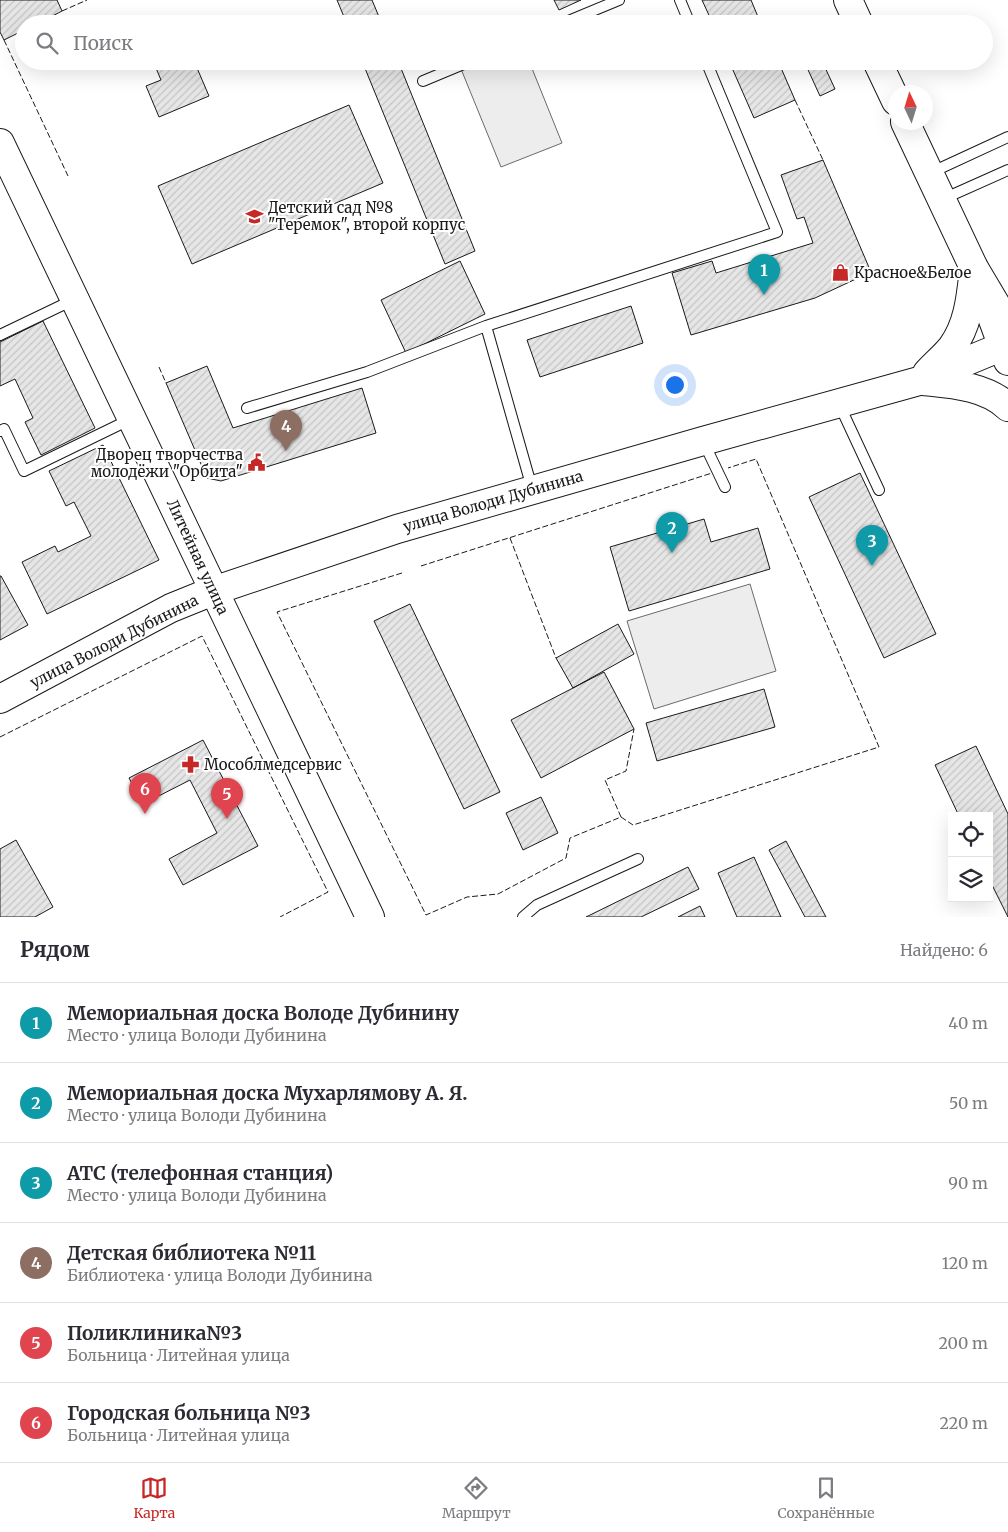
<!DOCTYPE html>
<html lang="ru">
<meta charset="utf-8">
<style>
:root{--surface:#fff;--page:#f2f2f3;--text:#2b2b33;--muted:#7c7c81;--line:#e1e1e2;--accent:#c62828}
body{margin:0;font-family:Merriweather,serif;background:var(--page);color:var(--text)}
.controls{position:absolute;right:15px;bottom:15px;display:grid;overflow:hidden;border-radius:0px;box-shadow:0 5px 20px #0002}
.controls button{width:45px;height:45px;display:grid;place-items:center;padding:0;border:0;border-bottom:1px solid var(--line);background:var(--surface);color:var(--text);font:25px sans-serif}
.compass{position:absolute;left:888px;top:85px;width:45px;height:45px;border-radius:50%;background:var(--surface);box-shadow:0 5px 20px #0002;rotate:356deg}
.you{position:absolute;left:674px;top:384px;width:18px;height:18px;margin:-12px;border:4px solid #fff;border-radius:50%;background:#1a73e8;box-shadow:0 0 0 8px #1a73e833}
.badge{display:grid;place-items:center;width:32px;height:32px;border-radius:50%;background:var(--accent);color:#fff;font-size:16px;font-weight:700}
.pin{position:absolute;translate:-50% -41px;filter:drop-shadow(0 1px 2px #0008)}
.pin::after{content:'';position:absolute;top:26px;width:18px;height:15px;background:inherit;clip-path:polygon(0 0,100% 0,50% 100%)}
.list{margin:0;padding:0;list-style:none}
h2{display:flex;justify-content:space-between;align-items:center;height:65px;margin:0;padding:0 20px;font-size:21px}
h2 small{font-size:16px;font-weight:400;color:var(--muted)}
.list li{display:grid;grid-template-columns:32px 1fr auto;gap:15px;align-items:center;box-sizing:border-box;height:80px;padding:0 20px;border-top:1px solid var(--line)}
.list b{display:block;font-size:19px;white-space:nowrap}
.list p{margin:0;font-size:16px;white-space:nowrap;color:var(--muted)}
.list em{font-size:16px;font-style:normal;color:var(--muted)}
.icon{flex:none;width:28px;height:28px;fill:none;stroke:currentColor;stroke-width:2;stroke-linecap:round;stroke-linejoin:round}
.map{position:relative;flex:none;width:1008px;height:917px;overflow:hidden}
.search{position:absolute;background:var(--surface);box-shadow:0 5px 20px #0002;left:15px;right:15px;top:15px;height:55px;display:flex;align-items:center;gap:12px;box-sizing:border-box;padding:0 18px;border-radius:28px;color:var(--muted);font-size:19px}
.sheet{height:545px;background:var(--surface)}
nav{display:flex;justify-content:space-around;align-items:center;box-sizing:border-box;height:70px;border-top:1px solid var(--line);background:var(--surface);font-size:14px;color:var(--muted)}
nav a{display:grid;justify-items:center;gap:2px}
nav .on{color:var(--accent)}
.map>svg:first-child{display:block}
.garden{fill:#ededed;stroke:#6a6a6a}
.building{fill:url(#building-hatch);stroke:#1a1a1a}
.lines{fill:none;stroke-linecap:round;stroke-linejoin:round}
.lane-casing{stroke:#1a1a1a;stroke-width:12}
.secondary-casing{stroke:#1a1a1a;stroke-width:30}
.primary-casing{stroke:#1a1a1a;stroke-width:30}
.lane{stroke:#fff;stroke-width:10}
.secondary{stroke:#fff;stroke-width:28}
.primary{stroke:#fff;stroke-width:28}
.fence{stroke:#1a1a1a;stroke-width:1;stroke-dasharray:6 2.5;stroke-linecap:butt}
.labels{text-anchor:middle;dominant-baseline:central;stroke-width:4;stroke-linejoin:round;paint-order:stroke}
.poi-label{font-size:15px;fill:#1a1a1a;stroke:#fff;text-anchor:start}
.street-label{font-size:15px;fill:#1a1a1a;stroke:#fff}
</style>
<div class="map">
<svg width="1008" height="917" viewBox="0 0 1008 917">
<defs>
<pattern id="building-hatch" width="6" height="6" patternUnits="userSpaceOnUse" patternTransform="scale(1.25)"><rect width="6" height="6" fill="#e6e6e6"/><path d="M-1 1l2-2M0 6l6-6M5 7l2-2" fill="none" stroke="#c5c5c5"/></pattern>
</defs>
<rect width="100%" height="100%" fill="#fff"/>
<path class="garden" d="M482,61H529L562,143L501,167L461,69Z
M750,584L776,671L654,709L627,621Z"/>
<path class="building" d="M0,0H57L62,11L37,24H24V30L4,40L0,32Z
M337,0H372L382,24H347Z
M554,0H581L559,10Z
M702,0H751L761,24H713Z
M175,16L178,24H157Z
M153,61H194L209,96L159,117L146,86L161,80Z
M362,61H398L475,251L445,264Z
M729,61H778L795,100L754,118Z
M804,61H822L835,89L820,96Z
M349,105L383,183L192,264L158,186Z
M823,160L871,272L815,298L691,335L672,273L712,261L716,273L813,243L804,217L797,219L781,175Z
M460,261L485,314L406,353L381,300Z
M631,306L643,343L540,377L527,340Z
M43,321L95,428L41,455L25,422L33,418L15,379L0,386V342Z
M207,366L233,428L362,388L376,433L221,481L207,478L166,383Z
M103,445L159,560L47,614L22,562L55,546L58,552L91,536L74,502L66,506L49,471Z
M860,473L936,634L884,658L809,497Z
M704,519L711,542L758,528L770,569L629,611L610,547Z
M0,576H1L28,625L0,640Z
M410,604L500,792L464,809L374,621Z
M618,624L634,654L573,688L556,658Z
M604,672L634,729L541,778L511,720Z
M764,689L775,727L657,761L646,723Z
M203,740L258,846L183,885L169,859L217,833L190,780L143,804L129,778Z
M976,746L1008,814V917L989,879V816H959L935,765Z
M541,797L558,833L523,850L506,813Z
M16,840L53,907L35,917H0V849Z
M786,841L826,917H805L769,850Z
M754,857L781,917H737L718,873Z
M688,867L699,889L641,917H586Z
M700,906L705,917H678Z"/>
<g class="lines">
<defs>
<path id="lane" d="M680,0L690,24
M561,24L619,0
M423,81L471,61
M930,173L1008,137
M943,199L1008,170
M486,326L777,232L706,61
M0,335L73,300
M839,404L879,490
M247,408L367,372L486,326L532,488
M0,431L4,429L24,471L131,419
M704,443L725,487
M523,917L537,905L638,859"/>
<path id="secondary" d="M0,143L370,917
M927,373C935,364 945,356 952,347C969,324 971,295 974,268
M923,381C952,384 986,386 1008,407
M0,699L171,608L213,591L397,529L703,441L919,381L1008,344"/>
<path id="primary" d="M848,0L859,24
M877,61L896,101
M905,122L974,268L1008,325
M989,309L1008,361"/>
</defs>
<use href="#lane" class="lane-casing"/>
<use href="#secondary" class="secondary-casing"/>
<use href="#primary" class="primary-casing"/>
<use href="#lane" class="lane"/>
<use href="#secondary" class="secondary"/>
<use href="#primary" class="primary"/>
<path class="fence" d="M62,11L87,0
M4,40L68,176
M795,100L823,160
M159,367L166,383
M510,538L556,658
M421,566L712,473
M402,573L277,612L426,915L467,897L498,894L566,858L570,838L621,817L633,825L879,747L756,459L728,468
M0,737L202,636L328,892L280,917
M621,817L605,780L626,771L634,729"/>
</g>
<defs>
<symbol id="school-bare" viewBox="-9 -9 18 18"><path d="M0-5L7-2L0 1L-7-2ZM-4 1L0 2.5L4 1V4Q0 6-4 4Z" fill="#c62828" stroke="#fff" stroke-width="2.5" paint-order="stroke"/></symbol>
<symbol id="shop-bare" viewBox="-9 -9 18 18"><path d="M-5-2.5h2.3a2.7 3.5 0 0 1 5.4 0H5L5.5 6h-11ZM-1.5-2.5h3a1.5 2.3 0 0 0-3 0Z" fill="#c62828" stroke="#fff" stroke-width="2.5" paint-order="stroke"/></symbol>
<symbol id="civic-bare" viewBox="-9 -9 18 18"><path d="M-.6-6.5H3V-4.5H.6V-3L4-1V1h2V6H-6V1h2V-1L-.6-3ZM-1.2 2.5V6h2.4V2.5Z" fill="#c62828" stroke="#fff" stroke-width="2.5" paint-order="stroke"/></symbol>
<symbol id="pharmacy-bare" viewBox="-9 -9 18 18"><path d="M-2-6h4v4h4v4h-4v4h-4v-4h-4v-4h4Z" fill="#c62828" stroke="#fff" stroke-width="2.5" paint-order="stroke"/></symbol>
</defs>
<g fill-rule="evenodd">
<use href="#school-bare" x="242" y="204" width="25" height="25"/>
<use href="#shop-bare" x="828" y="260" width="25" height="25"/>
<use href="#civic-bare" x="244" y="450" width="25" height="25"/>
<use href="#pharmacy-bare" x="178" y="752" width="25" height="25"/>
</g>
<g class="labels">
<g class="poi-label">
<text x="268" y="207">Детский сад №8<tspan x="268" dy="17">"Теремок", второй корпус</tspan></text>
<text x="854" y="272">Красное&amp;Белое</text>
<text x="243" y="454" text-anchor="end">Дворец творчества<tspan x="243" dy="17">молодёжи "Орбита"</tspan></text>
<text x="204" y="764">Мособлмедсервис</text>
</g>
<g class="street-label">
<text transform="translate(493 501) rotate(-16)">улица Володи Дубинина</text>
<text transform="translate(198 557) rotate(65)">Литейная улица</text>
<text transform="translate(114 641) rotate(-27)">улица Володи Дубинина</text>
</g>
</g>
</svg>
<div class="controls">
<button><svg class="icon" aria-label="locate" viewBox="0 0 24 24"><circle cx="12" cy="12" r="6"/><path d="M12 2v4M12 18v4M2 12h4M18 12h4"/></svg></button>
<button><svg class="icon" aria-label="layers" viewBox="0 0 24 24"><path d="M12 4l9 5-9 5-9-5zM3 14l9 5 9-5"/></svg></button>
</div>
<svg class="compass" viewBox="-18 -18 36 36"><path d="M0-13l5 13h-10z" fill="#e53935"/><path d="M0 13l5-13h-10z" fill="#7c7c81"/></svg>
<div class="you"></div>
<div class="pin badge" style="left:764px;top:295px;background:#0f9aa8">1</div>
<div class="pin badge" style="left:672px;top:553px;background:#0f9aa8">2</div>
<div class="pin badge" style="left:872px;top:566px;background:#0f9aa8">3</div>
<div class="pin badge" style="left:286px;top:451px;background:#8d6e63">4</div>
<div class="pin badge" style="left:227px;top:819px;background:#e0444e">5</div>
<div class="pin badge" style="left:145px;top:814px;background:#e0444e">6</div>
<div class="search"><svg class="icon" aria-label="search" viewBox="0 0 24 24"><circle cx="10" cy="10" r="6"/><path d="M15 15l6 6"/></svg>Поиск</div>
</div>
<section class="sheet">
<h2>Рядом<small>Найдено: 6</small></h2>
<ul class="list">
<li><span class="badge" style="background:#0f9aa8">1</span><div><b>Мемориальная доска Володе Дубинину</b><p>Место · улица Володи Дубинина</p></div><em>40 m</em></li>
<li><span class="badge" style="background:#0f9aa8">2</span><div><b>Мемориальная доска Мухарлямову А. Я.</b><p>Место · улица Володи Дубинина</p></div><em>50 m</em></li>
<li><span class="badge" style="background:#0f9aa8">3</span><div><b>АТС (телефонная станция)</b><p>Место · улица Володи Дубинина</p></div><em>90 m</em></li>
<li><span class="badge" style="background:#8d6e63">4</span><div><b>Детская библиотека №11</b><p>Библиотека · улица Володи Дубинина</p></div><em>120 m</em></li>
<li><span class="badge" style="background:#e0444e">5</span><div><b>Поликлиника№3</b><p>Больница · Литейная улица</p></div><em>200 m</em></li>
<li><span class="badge" style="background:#e0444e">6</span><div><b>Городская больница №3</b><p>Больница · Литейная улица</p></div><em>220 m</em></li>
</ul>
</section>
<nav>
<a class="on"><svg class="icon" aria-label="map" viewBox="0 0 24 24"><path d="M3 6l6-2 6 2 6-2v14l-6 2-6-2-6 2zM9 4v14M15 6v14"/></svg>Карта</a>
<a><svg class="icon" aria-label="directions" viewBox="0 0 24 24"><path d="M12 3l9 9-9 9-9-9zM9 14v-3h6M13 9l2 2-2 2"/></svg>Маршрут</a>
<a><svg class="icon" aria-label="saved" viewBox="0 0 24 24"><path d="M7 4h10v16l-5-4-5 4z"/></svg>Сохранённые</a>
</nav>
